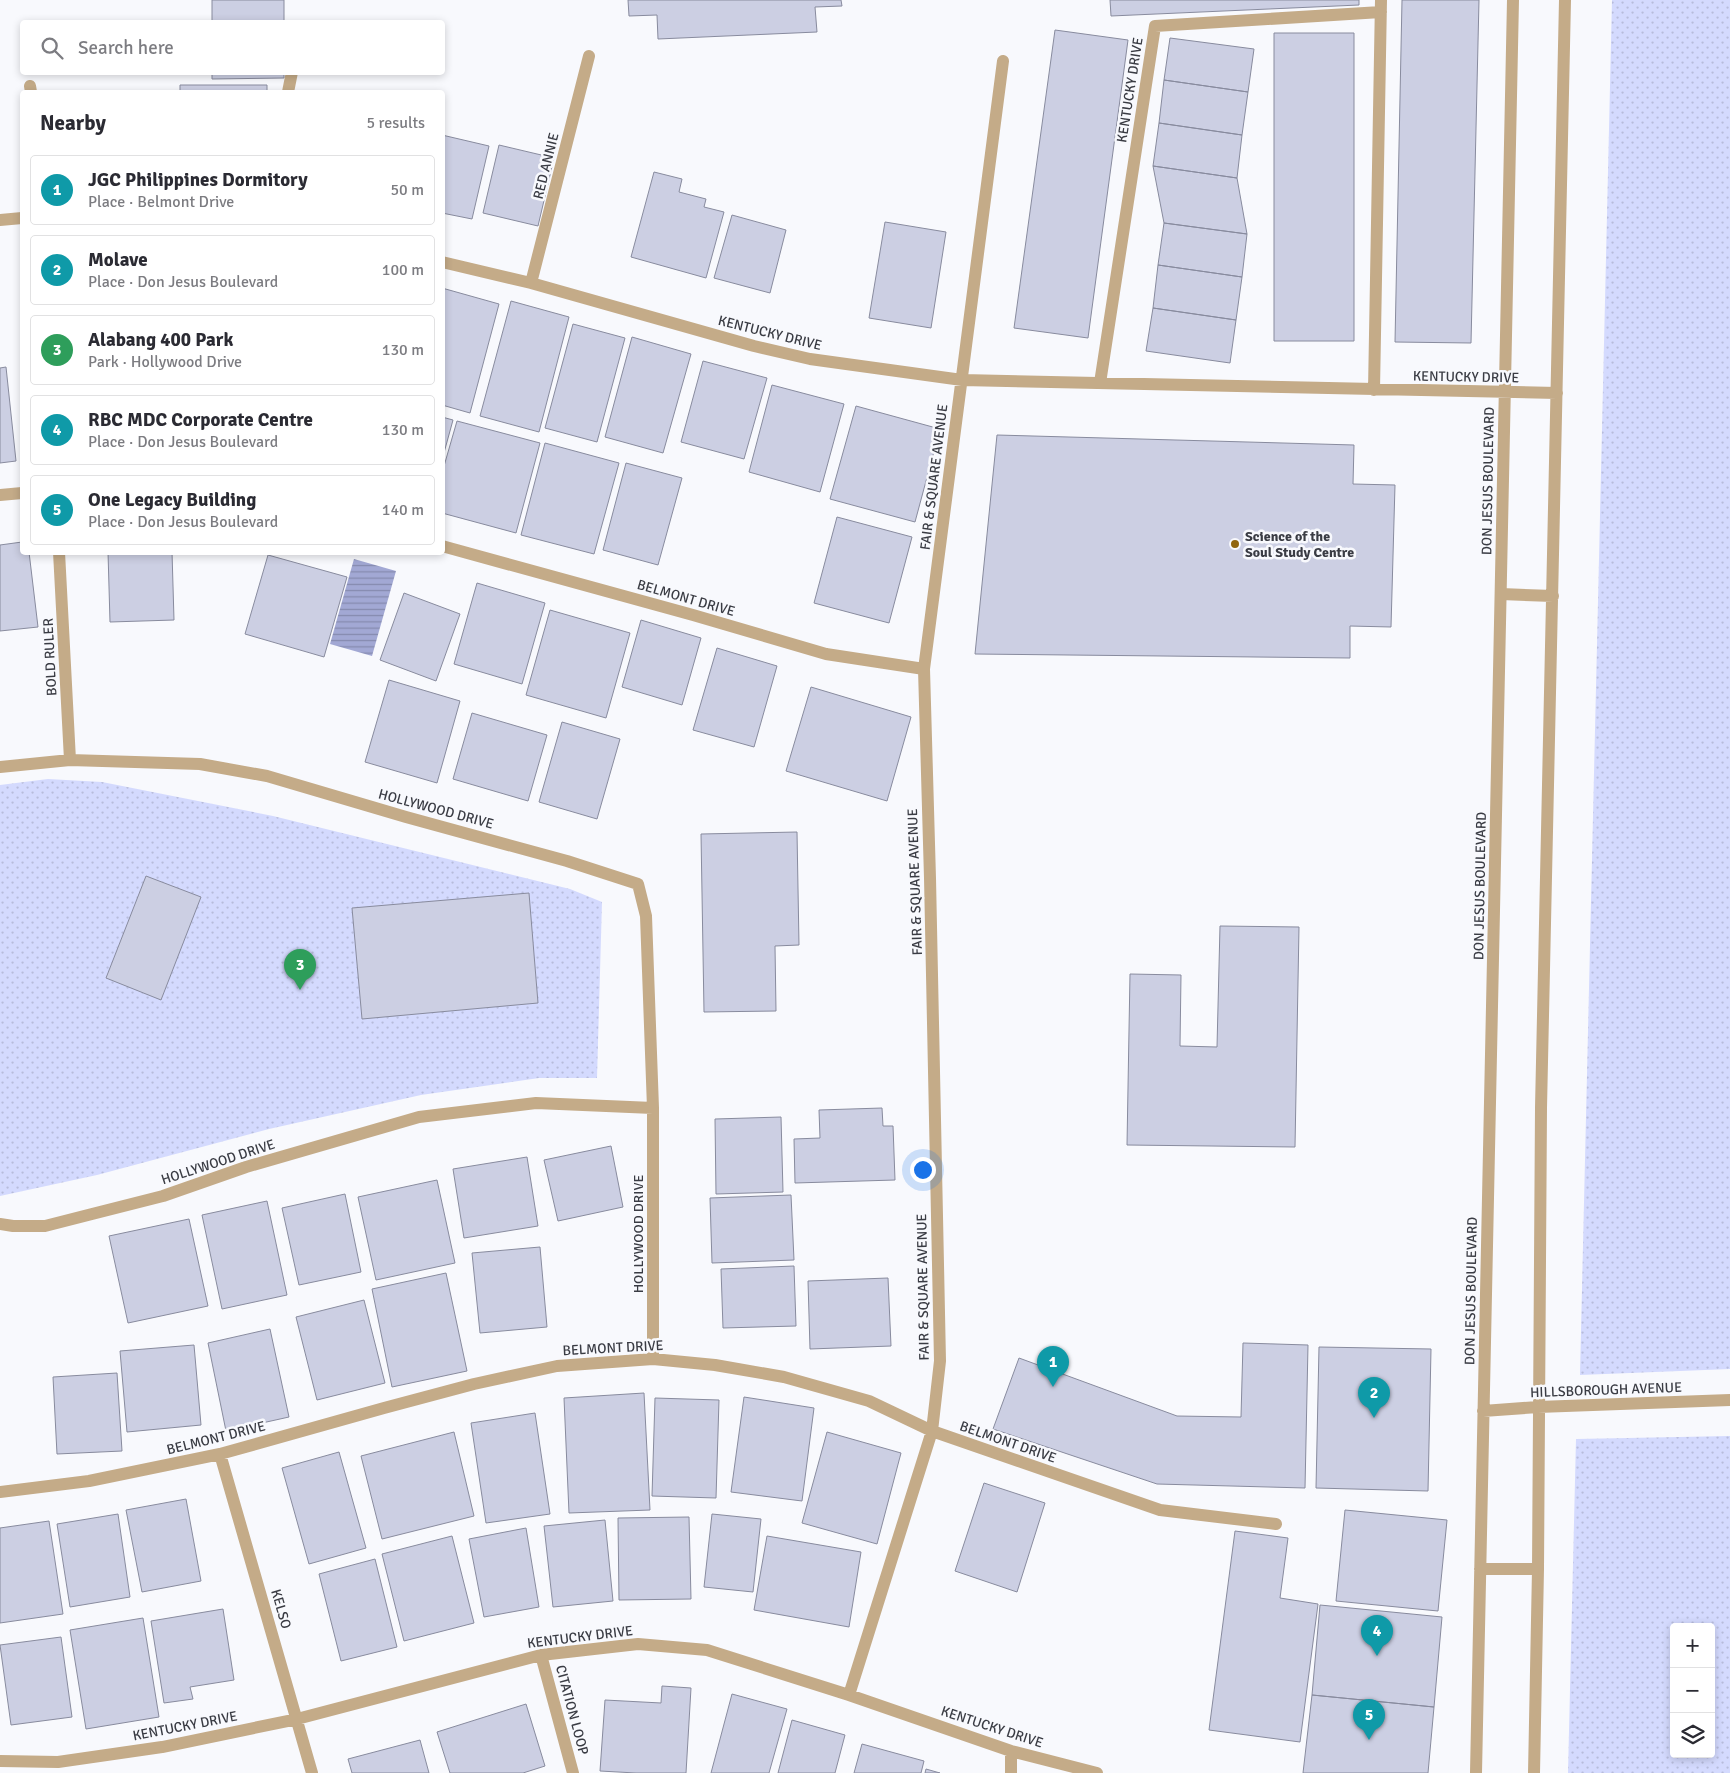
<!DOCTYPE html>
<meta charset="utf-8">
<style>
:root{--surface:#fff;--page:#f7f7f7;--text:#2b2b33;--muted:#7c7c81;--line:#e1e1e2;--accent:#0b8043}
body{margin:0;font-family:Signika,sans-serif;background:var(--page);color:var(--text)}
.controls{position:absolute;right:15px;bottom:15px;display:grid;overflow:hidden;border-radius:5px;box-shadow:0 2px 8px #0003}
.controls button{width:45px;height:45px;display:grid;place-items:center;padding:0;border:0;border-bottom:1px solid var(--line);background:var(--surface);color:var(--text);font:25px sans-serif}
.you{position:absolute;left:922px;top:1169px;width:18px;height:18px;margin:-12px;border:4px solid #fff;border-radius:50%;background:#1a73e8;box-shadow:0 0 0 8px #1a73e833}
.badge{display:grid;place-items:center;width:32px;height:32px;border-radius:50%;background:var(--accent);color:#fff;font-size:16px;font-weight:700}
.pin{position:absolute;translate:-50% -41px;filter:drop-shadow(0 1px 2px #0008)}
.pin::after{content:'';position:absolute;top:26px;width:18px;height:15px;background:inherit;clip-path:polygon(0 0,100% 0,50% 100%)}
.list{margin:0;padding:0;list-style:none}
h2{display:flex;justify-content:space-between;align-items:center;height:65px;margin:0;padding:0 20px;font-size:21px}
h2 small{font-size:16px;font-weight:400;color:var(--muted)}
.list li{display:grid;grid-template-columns:32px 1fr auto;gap:15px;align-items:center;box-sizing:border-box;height:70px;margin:0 10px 10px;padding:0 10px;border:1px solid var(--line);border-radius:5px}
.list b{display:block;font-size:19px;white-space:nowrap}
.list p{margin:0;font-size:16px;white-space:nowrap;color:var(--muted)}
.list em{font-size:16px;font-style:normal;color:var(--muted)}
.icon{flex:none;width:28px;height:28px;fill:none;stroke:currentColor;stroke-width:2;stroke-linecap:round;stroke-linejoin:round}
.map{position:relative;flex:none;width:1730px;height:1773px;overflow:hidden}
.search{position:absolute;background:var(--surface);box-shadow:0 2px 8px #0003;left:20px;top:20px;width:425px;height:55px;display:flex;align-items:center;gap:12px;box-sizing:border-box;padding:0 18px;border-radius:5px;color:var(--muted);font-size:19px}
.panel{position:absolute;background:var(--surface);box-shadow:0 2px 8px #0003;left:20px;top:90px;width:425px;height:465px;border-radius:5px}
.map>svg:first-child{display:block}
.grass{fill:url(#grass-dots);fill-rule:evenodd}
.water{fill:url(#water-rules)}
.building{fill:#cccfe3;stroke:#888b9e}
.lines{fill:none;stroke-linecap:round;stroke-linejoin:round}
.minor{stroke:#c4ab88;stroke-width:12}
.poi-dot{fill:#90640d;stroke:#f8f9fd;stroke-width:2}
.labels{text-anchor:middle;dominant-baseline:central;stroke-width:5;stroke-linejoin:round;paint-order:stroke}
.street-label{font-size:14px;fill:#3a3c44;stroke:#f8f9fd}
.poi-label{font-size:14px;font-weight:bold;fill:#3a3c44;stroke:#f8f9fd;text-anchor:start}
</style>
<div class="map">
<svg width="1730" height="1773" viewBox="0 0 1730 1773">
<defs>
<pattern id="grass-dots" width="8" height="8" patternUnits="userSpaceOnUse" patternTransform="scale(1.25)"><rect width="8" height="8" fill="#d4dafe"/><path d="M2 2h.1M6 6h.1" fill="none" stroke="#b7bcdb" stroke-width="1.8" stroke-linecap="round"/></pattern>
<pattern id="water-rules" width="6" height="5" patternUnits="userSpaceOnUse" patternTransform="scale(1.25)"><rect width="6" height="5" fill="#a2a8d4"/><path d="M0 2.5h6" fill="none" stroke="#858aae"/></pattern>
</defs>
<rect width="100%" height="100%" fill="#f8f9fd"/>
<path class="grass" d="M1612,0H1730V1369L1580,1375Z
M48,779L102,782L273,816L570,889L602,902L597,1078H539L421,1095L269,1129L97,1175L0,1196V785Z
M1730,1436V1773H1568L1576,1439ZM1674,1627H1711V1754H1674Z"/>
<path class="water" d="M354,559L396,571L372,656L330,644Z"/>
<path class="building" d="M212,0H284V22H212Z
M628,0H841L842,6L815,7L817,32L658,39L657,15L629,16Z
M1110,0H1359V5L1111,16Z
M1402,0H1479L1471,343L1395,342Z
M1055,30L1128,40L1088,338L1014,328Z
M1274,33H1354V341H1274Z
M1170,38L1254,49L1248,92L1164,80Z
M212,72H284V78L212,79Z
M1164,80L1248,92L1242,135L1159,123Z
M180,85H267V92H180Z
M1159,123L1242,135L1237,178L1153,166Z
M442,135L489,146L472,219L442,213Z
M499,145L554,158L538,226L483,213Z
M1153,166L1237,178L1247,234L1164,223Z
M654,172L682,179L679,192L706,199L704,207L724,212L706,278L631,257Z
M732,215L786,230L770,293L714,278Z
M885,222L946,232L931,328L869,318Z
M1164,223L1247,234L1242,277L1158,265Z
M1158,265L1242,277L1236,320L1153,308Z
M442,288L499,304L470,413L442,405Z
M511,301L569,317L539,432L480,416Z
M1153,308L1236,320L1230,363L1146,351Z
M573,324L625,338L597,442L545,428Z
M632,337L691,354L663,453L605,437Z
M703,361L767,378L744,459L681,442Z
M6,367L16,461L0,463V368Z
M772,385L844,404L820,492L749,472Z
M856,406L940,429L915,522L830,499Z
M442,417L453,420L442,460Z
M457,421L540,443L516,533L442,513V473Z
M997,435L1354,445L1353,484L1395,485L1391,627L1350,626V658L975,654Z
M545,443L619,463L594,554L521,535Z
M626,463L682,478L658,565L603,550Z
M837,517L912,537L889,623L814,603Z
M22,542V552H29L38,627L0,631V545Z
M108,552H172L174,620L110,622Z
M268,555L347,577L324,657L245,634Z
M477,583L545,603L522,684L454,664Z
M404,593L460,614L436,681L380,660Z
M550,610L630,633L606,718L526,695Z
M641,620L701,638L682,705L622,687Z
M717,648L777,666L754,747L693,730Z
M389,680L460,701L437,783L365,762Z
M811,687L911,717L887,801L786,771Z
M472,713L547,735L528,801L453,779Z
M562,722L620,739L597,819L539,802Z
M797,832L799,945L775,946L776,1011L704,1012L701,834Z
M146,876L201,897L161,1000L106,978Z
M529,893L538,1003L362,1019L352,908Z
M1220,926L1299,927L1295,1147L1127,1145L1130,974L1181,975L1180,1046L1217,1047Z
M882,1108L883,1126H893L895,1180L795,1183L794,1139L820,1138L819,1110Z
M781,1117L783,1192L716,1194L715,1119Z
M611,1146L623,1207L558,1221L544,1160Z
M527,1157L538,1226L464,1238L453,1169Z
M437,1180L455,1263L376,1280L358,1197Z
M345,1194L361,1272L299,1285L282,1208Z
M791,1195L794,1260L712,1263L710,1198Z
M267,1201L287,1295L222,1309L202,1215Z
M189,1219L208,1306L128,1323L109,1236Z
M540,1247L547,1327L480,1333L472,1253Z
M794,1266L796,1326L723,1328L721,1269Z
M446,1273L467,1371L392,1387L372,1289Z
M888,1278L891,1346L810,1349L808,1281Z
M364,1300L385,1383L317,1400L296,1317Z
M270,1329L289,1417L226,1431L208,1343Z
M1243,1343L1308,1345L1305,1488L1157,1484L993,1429L1019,1358L1177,1416L1241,1417Z
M194,1345L201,1425L127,1432L120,1351Z
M1319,1347L1431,1349L1428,1491L1316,1488Z
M117,1373L122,1451L57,1454L53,1377Z
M644,1393L650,1510L569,1513L564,1398Z
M744,1397L814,1408L802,1501L731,1492Z
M655,1398L719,1400L716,1498L652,1496Z
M535,1413L550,1514L486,1523L471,1423Z
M454,1432L474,1516L382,1539L361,1456Z
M827,1432L901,1453L877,1544L802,1523Z
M339,1452L366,1548L309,1564L282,1468Z
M984,1483L1045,1503L1017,1592L955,1571Z
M186,1499L201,1581L142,1592L126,1510Z
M1345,1510L1447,1520L1438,1611L1336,1601Z
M118,1514L130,1597L70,1607L57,1524Z
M712,1514L761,1519L753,1592L704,1587Z
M689,1517L691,1599L619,1600L618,1518Z
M605,1520L613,1601L553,1607L544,1526Z
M49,1521L63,1614L0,1623V1528Z
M526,1528L539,1607L484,1617L469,1539Z
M1235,1531L1288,1538L1280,1598L1318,1604L1300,1742L1209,1730Z
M452,1536L474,1623L404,1641L382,1554Z
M767,1536L861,1552L849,1627L754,1610Z
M375,1559L397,1647L341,1661L319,1574Z
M1320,1605L1442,1617L1434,1707L1312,1695Z
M223,1609L234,1680L190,1687L193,1699L164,1703L151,1621Z
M143,1618L159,1717L86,1729L70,1630Z
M61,1637L72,1717L11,1725L0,1645Z
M662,1686L691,1688L686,1773H636L600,1771L605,1700L661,1703Z
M732,1694L787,1709L769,1773H711Z
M1312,1695L1434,1707L1428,1773H1303Z
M526,1704L545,1766L523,1773H450L437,1732Z
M792,1720L845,1735L835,1773H778Z
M420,1740L429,1773H352L348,1759Z
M862,1744L924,1761L921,1773H854Z
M926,1769L940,1773H925Z"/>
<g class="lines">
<path class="minor" d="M30,86L31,92
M288,92L292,72
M0,220L22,218
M442,262L531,283L754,346L810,359L962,380L1557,393
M531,283L589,56
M1100,383L1155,26L1381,12
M1374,390L1381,0
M0,495L22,493
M442,546L693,615L826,654L924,669
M59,552L70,760
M1501,594L1553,596
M0,767L70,760L200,764L267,776L406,817L567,861L638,884L646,916L653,1108V1359
M0,1224L13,1226H45L92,1214L163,1196L246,1167L419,1117L536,1103L653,1108
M1483,1411L1538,1407L1730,1400
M220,1454L312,1773
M0,1492L89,1481L220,1454L384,1408L474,1384L557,1366L653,1359L715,1365L784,1377L869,1401L932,1431L1160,1510L1276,1524
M1480,1569H1538
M541,1655L573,1773
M849,1695L932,1431L940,1361L930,878L924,669L1003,61
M1011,1751V1773
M0,1761L58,1762L162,1747L297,1719L541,1655L638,1644L707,1650L849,1695L1011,1751L1097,1773
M1476,1773L1513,0
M1534,1773L1538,1569L1541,1108L1565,0"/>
</g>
<circle class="poi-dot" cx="1235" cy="544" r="5"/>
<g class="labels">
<g class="street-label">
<text transform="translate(1130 90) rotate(-81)">KENTUCKY DRIVE</text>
<text transform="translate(546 166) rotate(-76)">RED ANNIE</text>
<text transform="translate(770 333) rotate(14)">KENTUCKY DRIVE</text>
<text transform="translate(1466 377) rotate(1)">KENTUCKY DRIVE</text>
<text transform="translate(934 477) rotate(-83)">FAIR &amp; SQUARE AVENUE</text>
<text transform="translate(1488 481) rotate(-89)">DON JESUS BOULEVARD</text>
<text transform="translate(686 598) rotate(16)">BELMONT DRIVE</text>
<text transform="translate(50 657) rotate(-93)">BOLD RULER</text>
<text transform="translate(436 809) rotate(15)">HOLLYWOOD DRIVE</text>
<text transform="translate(915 882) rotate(-92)">FAIR &amp; SQUARE AVENUE</text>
<text transform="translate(1480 886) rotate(-89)">DON JESUS BOULEVARD</text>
<text transform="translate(218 1162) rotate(-18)">HOLLYWOOD DRIVE</text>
<text transform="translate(638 1234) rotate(-90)">HOLLYWOOD DRIVE</text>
<text transform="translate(923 1287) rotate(-91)">FAIR &amp; SQUARE AVENUE</text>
<text transform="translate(1471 1291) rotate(-89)">DON JESUS BOULEVARD</text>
<text transform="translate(613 1348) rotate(-3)">BELMONT DRIVE</text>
<text transform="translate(1606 1390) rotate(-2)">HILLSBOROUGH AVENUE</text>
<text transform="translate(216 1438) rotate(-14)">BELMONT DRIVE</text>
<text transform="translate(1008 1442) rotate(19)">BELMONT DRIVE</text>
<text transform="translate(281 1609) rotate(74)">KELSO</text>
<text transform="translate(580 1637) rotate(-7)">KENTUCKY DRIVE</text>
<text transform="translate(572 1710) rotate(75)">CITATION LOOP</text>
<text transform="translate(185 1726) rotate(-11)">KENTUCKY DRIVE</text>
<text transform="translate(992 1727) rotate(18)">KENTUCKY DRIVE</text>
</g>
<g class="poi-label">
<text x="1245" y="536">Science of the<tspan x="1245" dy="16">Soul Study Centre</tspan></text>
</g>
</g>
</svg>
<div class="controls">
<button>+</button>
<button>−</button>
<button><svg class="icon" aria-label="layers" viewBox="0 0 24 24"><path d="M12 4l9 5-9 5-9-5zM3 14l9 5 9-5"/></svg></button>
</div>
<div class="you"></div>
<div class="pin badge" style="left:1053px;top:1387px;background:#0f9aa8">1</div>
<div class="pin badge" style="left:1374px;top:1418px;background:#0f9aa8">2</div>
<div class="pin badge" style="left:300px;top:990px;background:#2e9e5b">3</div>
<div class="pin badge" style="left:1377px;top:1656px;background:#0f9aa8">4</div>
<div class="pin badge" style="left:1369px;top:1740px;background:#0f9aa8">5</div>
<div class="search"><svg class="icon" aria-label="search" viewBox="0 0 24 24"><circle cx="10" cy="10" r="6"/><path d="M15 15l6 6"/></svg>Search here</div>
<section class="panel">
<h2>Nearby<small>5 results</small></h2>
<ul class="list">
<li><span class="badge" style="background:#0f9aa8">1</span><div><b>JGC Philippines Dormitory</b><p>Place · Belmont Drive</p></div><em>50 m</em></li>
<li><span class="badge" style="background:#0f9aa8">2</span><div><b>Molave</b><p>Place · Don Jesus Boulevard</p></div><em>100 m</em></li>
<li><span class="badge" style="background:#2e9e5b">3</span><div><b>Alabang 400 Park</b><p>Park · Hollywood Drive</p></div><em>130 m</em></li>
<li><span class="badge" style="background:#0f9aa8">4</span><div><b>RBC MDC Corporate Centre</b><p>Place · Don Jesus Boulevard</p></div><em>130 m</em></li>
<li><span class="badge" style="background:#0f9aa8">5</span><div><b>One Legacy Building</b><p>Place · Don Jesus Boulevard</p></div><em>140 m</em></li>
</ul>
</section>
</div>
